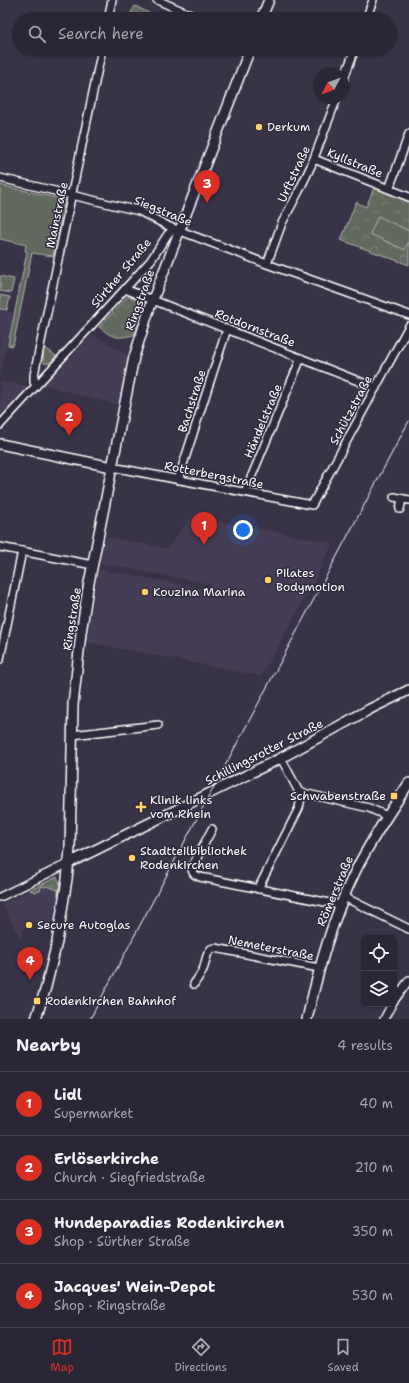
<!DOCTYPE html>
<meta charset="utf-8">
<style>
:root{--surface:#2b2636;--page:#332e3e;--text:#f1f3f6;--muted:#a6a5ad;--line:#474351;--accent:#d93025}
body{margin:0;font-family:"Shantell Sans",sans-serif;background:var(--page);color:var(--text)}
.controls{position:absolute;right:12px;bottom:12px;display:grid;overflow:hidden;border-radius:6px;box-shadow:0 1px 3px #0004}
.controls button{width:36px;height:36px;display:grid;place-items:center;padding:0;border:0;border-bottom:1px solid var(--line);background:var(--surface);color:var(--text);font:20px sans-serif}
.compass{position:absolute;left:313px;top:68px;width:36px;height:36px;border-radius:50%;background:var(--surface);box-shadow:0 1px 3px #0004;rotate:229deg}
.you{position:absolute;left:243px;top:530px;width:14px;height:14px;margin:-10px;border:3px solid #fff;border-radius:50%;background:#1a73e8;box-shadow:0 0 0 6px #1a73e833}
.badge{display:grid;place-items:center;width:26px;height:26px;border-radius:50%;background:var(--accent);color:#fff;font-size:13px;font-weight:700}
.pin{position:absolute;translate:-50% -33px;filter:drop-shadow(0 1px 2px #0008)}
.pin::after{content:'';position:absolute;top:21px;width:14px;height:12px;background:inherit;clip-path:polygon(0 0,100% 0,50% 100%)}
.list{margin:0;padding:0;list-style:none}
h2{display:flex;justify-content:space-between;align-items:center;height:52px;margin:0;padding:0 16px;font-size:17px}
h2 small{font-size:13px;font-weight:400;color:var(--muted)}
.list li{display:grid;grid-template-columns:26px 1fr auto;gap:12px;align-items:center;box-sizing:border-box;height:64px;padding:0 16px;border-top:1px solid var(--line)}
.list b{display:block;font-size:15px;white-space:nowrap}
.list p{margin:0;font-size:13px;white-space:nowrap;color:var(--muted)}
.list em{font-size:13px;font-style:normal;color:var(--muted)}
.icon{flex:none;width:22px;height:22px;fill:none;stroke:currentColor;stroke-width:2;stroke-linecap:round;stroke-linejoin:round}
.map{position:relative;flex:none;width:409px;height:1019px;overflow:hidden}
.search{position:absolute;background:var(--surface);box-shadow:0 1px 3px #0004;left:12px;right:12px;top:12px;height:44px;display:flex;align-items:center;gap:10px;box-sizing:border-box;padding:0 14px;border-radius:22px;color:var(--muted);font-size:15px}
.sheet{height:308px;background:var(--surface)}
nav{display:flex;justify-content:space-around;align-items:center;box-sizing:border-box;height:56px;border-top:1px solid var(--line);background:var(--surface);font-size:11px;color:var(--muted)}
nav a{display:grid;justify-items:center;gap:2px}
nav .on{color:var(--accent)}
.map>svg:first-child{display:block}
.built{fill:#453e55}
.grass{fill:url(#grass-tufts);stroke:#b0b4ae}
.forest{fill:url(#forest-crowns);stroke:#b0b4ae}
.pitch{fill:#626a5e;stroke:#b0b4ae}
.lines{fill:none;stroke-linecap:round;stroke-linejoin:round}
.minor-casing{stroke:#fff;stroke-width:10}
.tertiary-casing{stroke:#fff;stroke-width:12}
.minor{stroke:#2f2a3d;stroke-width:7}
.tertiary{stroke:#2f2a3d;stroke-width:9}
.tram{stroke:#fff;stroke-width:1}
.poi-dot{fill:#ffd166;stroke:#2f2a3d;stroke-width:1.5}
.labels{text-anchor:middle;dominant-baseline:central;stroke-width:3;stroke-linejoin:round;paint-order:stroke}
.poi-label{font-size:12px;fill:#fff;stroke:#2f2a3d;text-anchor:start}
.street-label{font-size:12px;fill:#fff;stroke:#2f2a3d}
</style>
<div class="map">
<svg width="409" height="1019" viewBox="0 0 409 1019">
<defs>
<pattern id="grass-tufts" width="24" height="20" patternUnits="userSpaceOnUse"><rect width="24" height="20" fill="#626a5e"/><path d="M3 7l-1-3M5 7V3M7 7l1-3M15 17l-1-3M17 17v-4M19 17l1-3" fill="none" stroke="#7a8076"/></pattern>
<pattern id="forest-crowns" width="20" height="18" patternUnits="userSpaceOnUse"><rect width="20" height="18" fill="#626a5e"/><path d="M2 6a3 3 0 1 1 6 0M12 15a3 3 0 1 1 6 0" fill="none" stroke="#7a8076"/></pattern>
</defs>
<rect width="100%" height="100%" fill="#393348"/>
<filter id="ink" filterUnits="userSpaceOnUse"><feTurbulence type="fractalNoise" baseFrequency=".025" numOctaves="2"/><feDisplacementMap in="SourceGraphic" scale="8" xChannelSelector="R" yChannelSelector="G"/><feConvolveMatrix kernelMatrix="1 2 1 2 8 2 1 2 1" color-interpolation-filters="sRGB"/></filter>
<g filter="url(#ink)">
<path class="built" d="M0,311L13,313L0,379Z
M92,335L131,356L121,406L44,385Z
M0,381L27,386V388L0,417Z
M192,516L333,543L323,562L314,582L261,676L86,642L99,569L210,590L211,582L209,584L100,563L106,536L167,549Z
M57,877L60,883L53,925L27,920L21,939L14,927L2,904Z"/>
<path class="grass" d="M129,296L142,302L144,304L134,335C116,339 113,338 99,327L126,298Z
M44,347L56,356C52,360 49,365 44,363L43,356Z
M57,877L60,883L58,896V890L46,886L45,887L41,886L40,891L35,892L30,890Z"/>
<path class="forest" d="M135,6L155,16L153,19H127Z
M374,188L409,201V265L341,240L356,202L366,207Z"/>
<path class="pitch" d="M0,185L65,200L53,256L32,253L13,346L8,345L27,252L25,251L26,245L0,239Z
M378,216L409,231V241L405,250L370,234Z
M0,276L14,279L11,293L0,291Z
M0,295L10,297L7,310L0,309Z"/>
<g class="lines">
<defs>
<path id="minor" d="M157,0L201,19
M108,19L112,0
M366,19L373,0
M343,81L355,49
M314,159L409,197
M0,178L139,211L170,227L267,264L409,315
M389,189L409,134
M267,264L282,223L299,191L311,166L337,98
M125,289L376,388
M36,386L34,382V375L102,49
M0,425L125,289L151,260L168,234L172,231L179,230
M112,467L312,505L409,326
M178,480L227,329
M245,492L301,358
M394,497L409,500
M400,509L402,499
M0,547L93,565
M0,659L22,551
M72,735L158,725
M281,758L299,792L369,808L387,816
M212,829L192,867C192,873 194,875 200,877L340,905
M258,889L299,808L302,793
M0,897L69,863
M344,897L409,929
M194,984C198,978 202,973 204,967C206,960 206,954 211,949L215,948L319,968
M394,1001L409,980
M384,1019L392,1004"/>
<path id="tertiary" d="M261,19L269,0
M0,444L112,467
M69,863L281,758L370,709L409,690
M36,1019L46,987L57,942L67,879L70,849L73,705L81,633L88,588L134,357L150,307L250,49
M307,1019C319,968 332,919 355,872C370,841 390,812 409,783"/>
</defs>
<use href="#minor" class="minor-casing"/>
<use href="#tertiary" class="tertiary-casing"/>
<use href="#minor" class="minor"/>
<use href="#tertiary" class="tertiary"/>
<path class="tram" d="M90,1019L409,421"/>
</g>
</g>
<g class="poi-dot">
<circle cx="259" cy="127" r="4"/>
<circle cx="268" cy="580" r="4"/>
<circle cx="145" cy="592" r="4"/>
<rect x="390" y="792" width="8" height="8" rx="2"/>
<path d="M139 801h4v4h4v4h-4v4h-4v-4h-4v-4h4z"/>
<circle cx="132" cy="858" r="4"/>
<circle cx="29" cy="925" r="4"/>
<rect x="33" y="997" width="8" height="8" rx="2"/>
</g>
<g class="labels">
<g class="poi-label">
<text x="267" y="127">Derkum</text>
<text x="276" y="573">Pilates<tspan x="276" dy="14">Bodymotion</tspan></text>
<text x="153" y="592">Kouzina Marina</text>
<text x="386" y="796" text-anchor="end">Schwabenstraße</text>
<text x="150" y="800">Klinik links<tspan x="150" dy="14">vom Rhein</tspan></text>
<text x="140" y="851">Stadtteilbibliothek<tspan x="140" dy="14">Rodenkirchen</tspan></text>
<text x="37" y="925">Secure Autoglas</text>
<text x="45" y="1001">Rodenkirchen Bahnhof</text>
</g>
<g class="street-label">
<text transform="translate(355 163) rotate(22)">Kyllstraße</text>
<text transform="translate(294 174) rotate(-65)">Urftstraße</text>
<text transform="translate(163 211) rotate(22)">Siegstraße</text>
<text transform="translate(57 215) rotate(-78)">Mainstraße</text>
<text transform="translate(121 273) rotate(-50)">Sürther Straße</text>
<text transform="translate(140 300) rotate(-70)">Ringstraße</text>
<text transform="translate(255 328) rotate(21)">Rotdornstraße</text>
<text transform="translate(192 401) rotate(-72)">Bachstraße</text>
<text transform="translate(351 410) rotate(-62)">Schützstraße</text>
<text transform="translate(263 421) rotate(-67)">Händelstraße</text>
<text transform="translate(214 475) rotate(11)">Rotterbergstraße</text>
<text transform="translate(72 619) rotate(-81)">Ringstraße</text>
<text transform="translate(264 752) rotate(-27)">Schillingsrotter Straße</text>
<text transform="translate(335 891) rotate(-67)">Römerstraße</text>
<text transform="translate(271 948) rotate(11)">Nemeterstraße</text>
</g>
</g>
</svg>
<div class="controls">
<button><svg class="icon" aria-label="locate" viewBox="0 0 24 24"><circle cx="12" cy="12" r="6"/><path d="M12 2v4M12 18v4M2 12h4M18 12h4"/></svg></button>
<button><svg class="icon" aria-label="layers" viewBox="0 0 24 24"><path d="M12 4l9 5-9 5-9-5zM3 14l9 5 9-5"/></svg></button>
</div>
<svg class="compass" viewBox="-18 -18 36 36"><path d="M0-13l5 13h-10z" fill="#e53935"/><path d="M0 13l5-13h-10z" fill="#a6a5ad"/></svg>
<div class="you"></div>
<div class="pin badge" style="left:204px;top:545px">1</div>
<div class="pin badge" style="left:69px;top:436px">2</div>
<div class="pin badge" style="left:207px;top:203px">3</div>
<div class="pin badge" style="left:30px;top:980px">4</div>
<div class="search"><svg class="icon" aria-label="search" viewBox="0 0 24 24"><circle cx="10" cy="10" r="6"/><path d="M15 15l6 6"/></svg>Search here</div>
</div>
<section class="sheet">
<h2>Nearby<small>4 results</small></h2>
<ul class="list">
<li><span class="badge">1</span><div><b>Lidl</b><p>Supermarket</p></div><em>40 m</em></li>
<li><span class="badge">2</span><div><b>Erlöserkirche</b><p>Church · Siegfriedstraße</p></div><em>210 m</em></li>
<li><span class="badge">3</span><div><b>Hundeparadies Rodenkirchen</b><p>Shop · Sürther Straße</p></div><em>350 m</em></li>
<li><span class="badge">4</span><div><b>Jacques' Wein-Depot</b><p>Shop · Ringstraße</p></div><em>530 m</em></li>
</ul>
</section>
<nav>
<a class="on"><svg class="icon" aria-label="map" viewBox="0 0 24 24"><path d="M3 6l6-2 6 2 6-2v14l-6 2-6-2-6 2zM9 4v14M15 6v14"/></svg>Map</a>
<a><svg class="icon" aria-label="directions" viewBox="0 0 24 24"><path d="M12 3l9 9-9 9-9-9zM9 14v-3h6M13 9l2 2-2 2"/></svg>Directions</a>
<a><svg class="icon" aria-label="saved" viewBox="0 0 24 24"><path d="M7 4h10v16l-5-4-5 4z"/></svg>Saved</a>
</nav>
